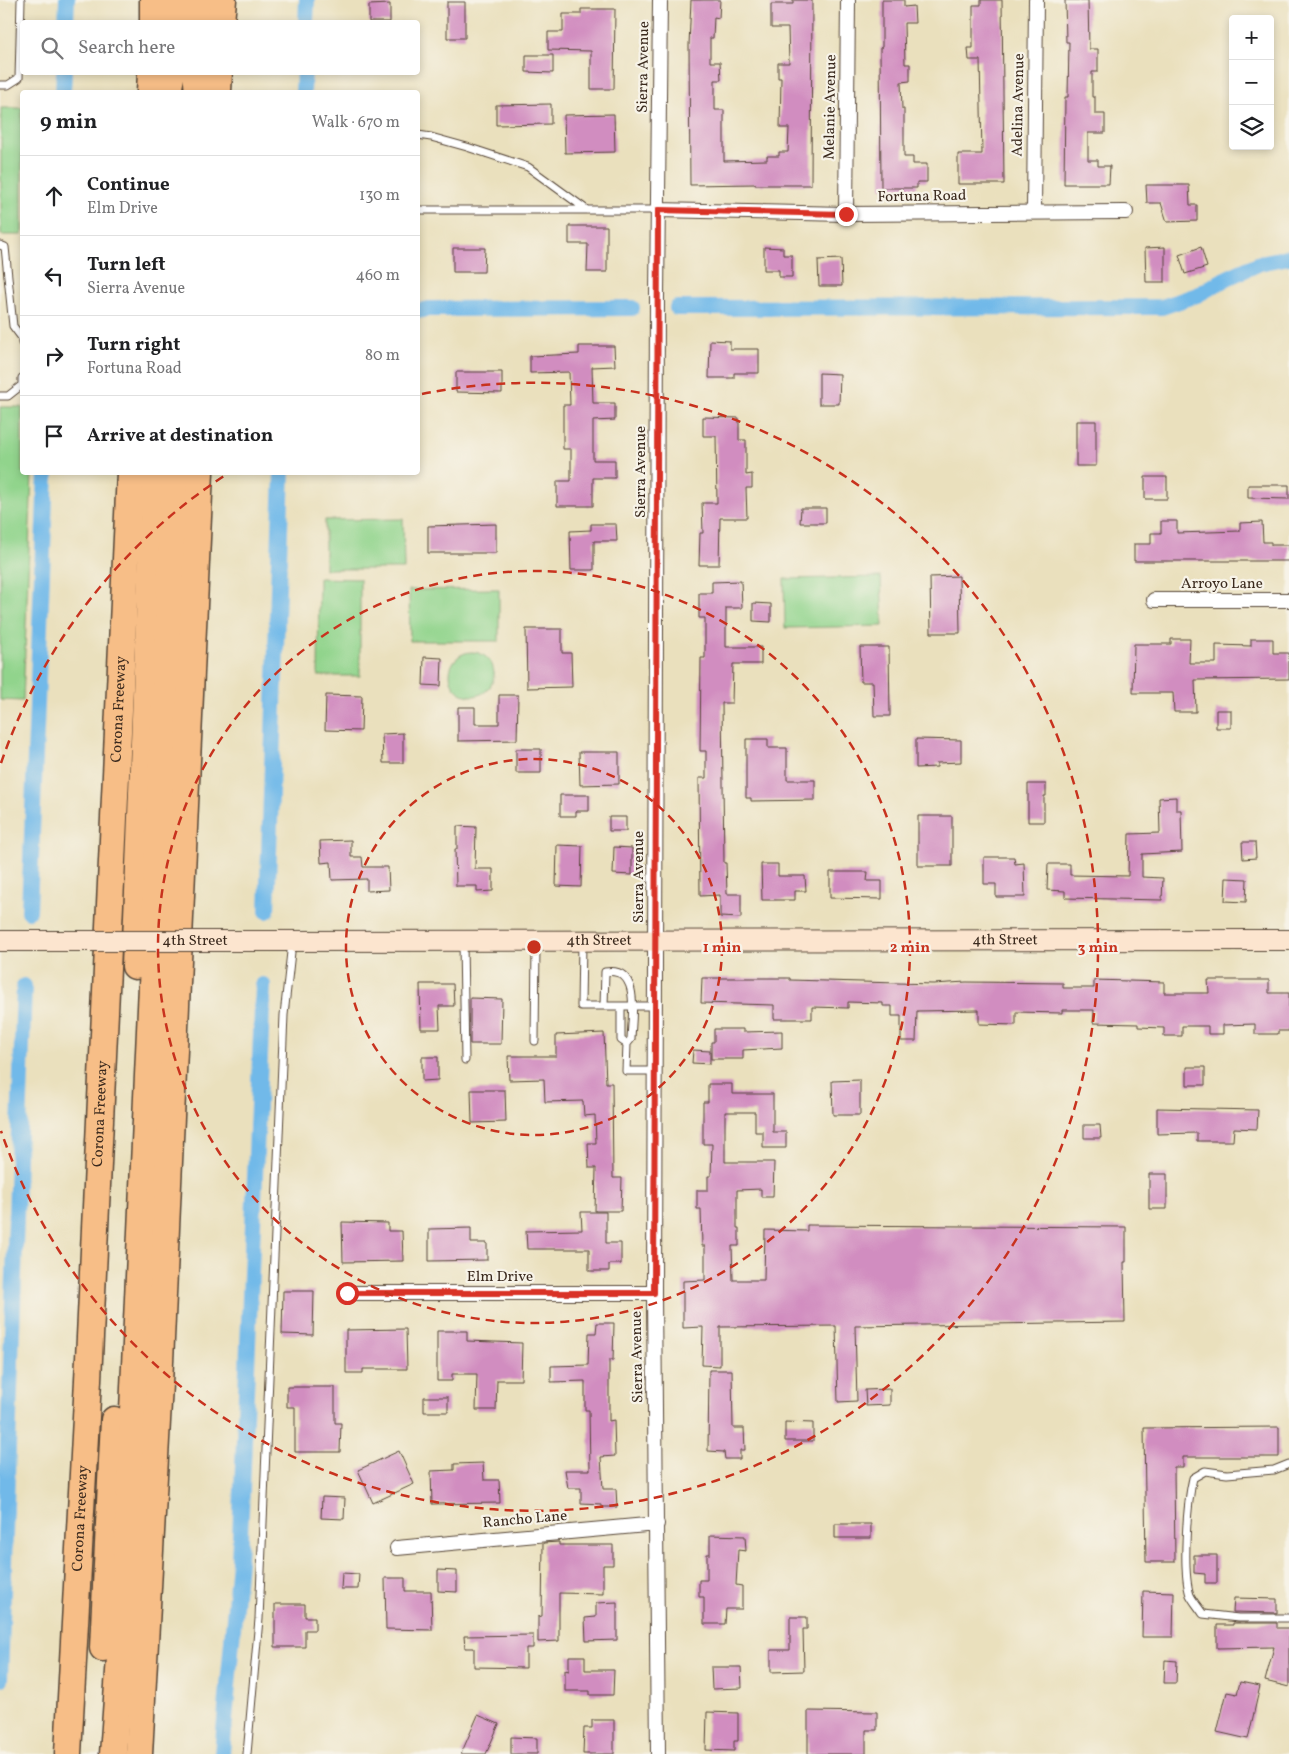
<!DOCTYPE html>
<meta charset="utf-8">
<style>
:root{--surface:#fff;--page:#f2f2f2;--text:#202124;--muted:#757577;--line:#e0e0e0}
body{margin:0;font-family:Vollkorn,serif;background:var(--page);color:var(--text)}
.controls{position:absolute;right:15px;top:15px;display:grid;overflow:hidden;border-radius:5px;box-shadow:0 2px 8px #0003}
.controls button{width:45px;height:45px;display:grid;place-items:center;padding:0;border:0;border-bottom:1px solid var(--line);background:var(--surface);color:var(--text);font:25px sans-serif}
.stop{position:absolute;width:15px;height:15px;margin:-11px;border:4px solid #d93025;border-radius:50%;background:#fff}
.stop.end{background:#d93025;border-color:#fff;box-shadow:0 1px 5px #0008}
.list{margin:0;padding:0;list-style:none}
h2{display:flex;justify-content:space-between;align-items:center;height:65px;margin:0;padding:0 20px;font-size:21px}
h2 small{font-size:16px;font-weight:400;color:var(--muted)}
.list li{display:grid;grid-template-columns:32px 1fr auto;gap:15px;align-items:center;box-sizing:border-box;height:80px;padding:0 20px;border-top:1px solid var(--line)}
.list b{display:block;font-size:19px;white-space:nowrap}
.list p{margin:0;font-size:16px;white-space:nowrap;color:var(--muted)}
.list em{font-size:16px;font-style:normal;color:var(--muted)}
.icon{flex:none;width:28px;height:28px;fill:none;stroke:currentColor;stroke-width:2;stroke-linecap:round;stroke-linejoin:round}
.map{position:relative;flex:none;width:1289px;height:1754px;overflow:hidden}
.search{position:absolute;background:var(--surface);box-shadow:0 2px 8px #0003;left:20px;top:20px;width:400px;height:55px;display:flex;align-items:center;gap:12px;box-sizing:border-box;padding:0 18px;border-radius:5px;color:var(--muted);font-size:19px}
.panel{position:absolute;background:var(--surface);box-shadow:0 2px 8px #0003;left:20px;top:90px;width:400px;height:385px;border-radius:5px}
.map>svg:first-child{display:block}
.green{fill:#91d48c;stroke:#667f55}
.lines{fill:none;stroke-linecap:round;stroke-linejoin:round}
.canal{stroke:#71b9e9;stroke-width:16}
.building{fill:#d18dc0}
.lane-casing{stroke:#554536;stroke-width:9}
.street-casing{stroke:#554536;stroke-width:16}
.secondary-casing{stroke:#554536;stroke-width:22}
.highway-casing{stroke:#554536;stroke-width:29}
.lane{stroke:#fff;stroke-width:7}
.street{stroke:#fff;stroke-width:14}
.secondary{stroke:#fce5cf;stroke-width:20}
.highway{stroke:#f7be87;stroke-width:26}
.secondary-bridge-casing{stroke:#554536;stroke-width:22;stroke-linecap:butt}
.secondary-bridge{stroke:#fce5cf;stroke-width:20}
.route{stroke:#d93025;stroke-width:6}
.ring{fill:none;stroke:#c8321e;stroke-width:2.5;stroke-dasharray:9 6}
.labels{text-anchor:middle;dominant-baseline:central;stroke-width:4.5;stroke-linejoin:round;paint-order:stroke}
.street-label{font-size:15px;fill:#3b2a1e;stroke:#f7f3e8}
.centre{fill:#c8321e;stroke:#f7f3e8;stroke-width:2.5}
.ring-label{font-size:15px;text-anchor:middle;font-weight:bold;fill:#c8321e;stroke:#f7f3e8;stroke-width:4.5;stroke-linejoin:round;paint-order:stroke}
</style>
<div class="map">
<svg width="1289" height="1754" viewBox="0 0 1289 1754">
<rect width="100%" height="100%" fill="#f7f3e8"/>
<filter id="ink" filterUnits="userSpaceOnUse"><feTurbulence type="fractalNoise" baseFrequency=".02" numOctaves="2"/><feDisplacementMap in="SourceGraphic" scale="10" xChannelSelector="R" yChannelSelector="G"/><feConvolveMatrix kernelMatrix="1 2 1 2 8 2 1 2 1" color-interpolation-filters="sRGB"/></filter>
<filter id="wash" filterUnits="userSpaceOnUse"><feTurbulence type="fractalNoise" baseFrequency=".0096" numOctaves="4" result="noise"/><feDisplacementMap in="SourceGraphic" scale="20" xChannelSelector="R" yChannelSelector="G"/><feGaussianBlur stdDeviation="1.12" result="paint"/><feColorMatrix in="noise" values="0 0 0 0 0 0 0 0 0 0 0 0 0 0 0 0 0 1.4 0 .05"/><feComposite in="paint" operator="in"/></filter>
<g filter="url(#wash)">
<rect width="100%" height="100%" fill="#eae0bd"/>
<path class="green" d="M1,108H22V235H1Z
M0,407H22V472L32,473L23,701L0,700Z
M403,519L404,569H325V520Z
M881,577L883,626L785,628L784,579Z
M319,578L360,579V676H318Z
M499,589V641H410L409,590Z
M450 674a22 22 0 1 1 44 0a22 22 0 1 1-44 0Z"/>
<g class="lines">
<path class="canal" d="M66,22L67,0
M306,22L307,0
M63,92L64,72
M303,92L304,72
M677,308L1162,307L1197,295L1227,278L1260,263L1289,257
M418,311L429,309L632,308
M29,911L46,472
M267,911L282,472
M0,1679L24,986
M222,1754L239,1561L263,985"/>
</g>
<g id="blocks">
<path class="building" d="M691,0H720L719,18L714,17L713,38H710V62H720L721,80H715V110H724V161L767,160V156H779V152H788L789,128H780L781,78H778V63H789L788,28H771V4H793V0H812L811,185H755V184L690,185L689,45Z
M882,0H904V7L914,6L915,23H904L905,64H910V81L901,82L902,109H904V157H913V164H927V182H917V188H881L880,48L882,47Z
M981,0H1002L1004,184H958V154H982L980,60H969L968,48H973V5H981Z
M1065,0H1088L1089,49H1098V72H1092V97H1095V114H1105V133H1088V160H1098V166H1110L1109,184H1064L1065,97H1068L1069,42H1066Z
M447,2H465V38H447Z
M390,4V22H369V5Z
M581,9H615L614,89H591V51L548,50V32H563V14H581Z
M526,55H553V73L526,72Z
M551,104V124L496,125V105Z
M614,114L615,152L565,153L564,115Z
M1146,185H1189L1190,205H1197V221L1167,222L1161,203H1147Z
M569,226H607V272H587L588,244H569Z
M764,247L783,248V255H792V277H779V270H764Z
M1165,247V282H1146L1145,248Z
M1201,247L1207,267L1185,274L1179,255Z
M453,248H485L484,272H453Z
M841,259L842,286H819L818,260Z
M710,340L730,341V349H759V373H734V378H709Z
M579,346H614L615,366L592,367L593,403H615V420L593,421V460H615V478H593V506H557V481H571V449H563V405H570L569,372L530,373V356L579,354Z
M456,372H502V393L456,392Z
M819,373L840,374L839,404H819Z
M703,417L739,418V440H746V475L752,474V488H746L747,518H720L719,565H699L700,533H703L702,503H717L716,436H703Z
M1076,421H1096V466H1076Z
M1145,477H1167V499H1145Z
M1248,485H1289V499L1248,498Z
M801,508H826V523H800Z
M1161,521H1177V533L1240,531V523L1262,522L1263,542H1271V545H1289V561H1134V544H1151V533H1161Z
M496,524V553H428V526Z
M591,524H616L617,541H594V570H571L570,531L591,530Z
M959,576L960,633H931L930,577Z
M741,581L742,608H726V647H761V664H733L732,703H722L724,863H726L727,894H741V918L720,917V895L700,896L699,778H706V751H700L701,658H705V618H699V593H712V582Z
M753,603L771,604V622L753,621Z
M526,629H562V653H571L572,687L527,688Z
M1171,639H1190L1189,663H1216V645L1251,646V639H1273V653H1289V679L1195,680L1196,712H1174L1173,693H1133L1134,644H1171Z
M860,647H889L890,716H874L873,682H861Z
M424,657L442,658L441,686L423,685Z
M326,695L362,696L361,731L325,730Z
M499,695H518L517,740L458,741V707H475V724H499Z
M1216,710H1231V728H1216Z
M403,733V763H383L382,734Z
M746,739H768V748H787V780H815V800L751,801V798H746Z
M916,739L961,740V762L937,763V767L916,768Z
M516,749H541V773H516Z
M579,752H619V784L580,785Z
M1028,784H1046V796H1044V822H1028Z
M560,795H589V811H576V816H560Z
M1176,797V810H1181L1182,852L1142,854V877L1163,878L1162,900L1065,898V891L1047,890L1048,864H1070V875L1128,876L1129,834L1160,833L1159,798Z
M918,816H952V866H918Z
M609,817H626V831H609Z
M457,826L476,827L475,869H493V891L477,892V886H456L455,849H457Z
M351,840V857H362L363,867H388L389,890L367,891V879L332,880L331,862L321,863L320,841Z
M1242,842H1255L1256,858L1243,859Z
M557,845L582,846L581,887L556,886Z
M614,847L632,848V875L613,874Z
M984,857H1014L1015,864L1024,863L1025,897H996V884H984Z
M761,864H778V876H805L806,891H795V900H762Z
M830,872H868L867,881H882V899L830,898Z
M1226,878L1247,879L1246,902L1225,901Z
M702,978H790V980L933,984L966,982L1063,983V988H1094V980L1164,982V993H1209L1208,980H1269V993H1289V1031H1278V1034H1255V1024L1223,1025V1034H1208V1026H1182V1036H1164V1028L1138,1027V1024L1093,1023L1094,1010H1062V1013L1016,1012V1025L979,1024V1010L917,1011L916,1041H901V1016H892V1006H883V1003L848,1002V1008L812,1007V1019H774V1005L701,1003Z
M420,984H453L454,1006H439L440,1029H421Z
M470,998L502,999L501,1044H470Z
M714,1029H743V1032L782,1031V1048L743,1050V1059H711V1042H714Z
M604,1033L606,1083H612L613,1178H622L621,1211H595L596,1168H589L588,1143H596L595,1115L584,1116L583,1101L545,1102L544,1079L509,1080L508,1056H556V1035Z
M693,1050L710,1051V1064L692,1063Z
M422,1057H438V1080L422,1081Z
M1187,1067H1205V1085H1187Z
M860,1080V1115H833L832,1081Z
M708,1084H732V1094H773V1132H786V1148H763V1132H755V1112H725V1162H774L773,1197H761V1189L737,1190V1228H739V1246H732L733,1280H764L765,1230L807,1231V1225L1126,1227V1262H1124L1125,1322L855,1326L857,1401L838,1402L836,1326L720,1327V1366L702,1365L703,1327L683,1328V1281L705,1280V1246H702L701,1209H697V1190H708V1176H711L712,1144H703V1102H708Z
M471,1090H505L506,1122L472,1123Z
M1157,1108L1258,1110L1257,1129L1234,1128L1233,1141H1197V1133L1157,1134Z
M1084,1125H1100L1101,1138H1084Z
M1149,1174H1167V1209H1149Z
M581,1212H606V1243H621V1264H609V1271H589V1249H527L526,1231L582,1230Z
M342,1222L388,1223V1231H402L403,1261L343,1262Z
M471,1228V1243H487V1260L429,1261V1229Z
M283,1291H314L313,1335L282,1334Z
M597,1323H614L613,1360H609V1421L614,1420L615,1456L601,1457L603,1489H616L617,1507H601V1504L581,1503V1488H568L565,1470H590L589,1410H585V1381L551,1382V1366L588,1365L589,1333H596Z
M406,1329L407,1369H363V1373H346V1330Z
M437,1331H467V1341L522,1343L521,1380H497L496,1410H476L477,1374H452V1381H437Z
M709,1370H732L733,1428H744L745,1450H740V1459H725L724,1452L708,1451Z
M287,1387H335V1423H341L340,1452H295V1407H287Z
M890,1389V1405L866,1406L865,1390Z
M424,1397H448V1412H424Z
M785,1422L813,1423V1441H785Z
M1279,1427V1457H1183V1467H1174L1175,1562H1146L1144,1428Z
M399,1451L414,1484L373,1503L358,1470Z
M483,1463L484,1480H499L500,1503L432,1504L431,1471L454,1470V1464Z
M322,1497L345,1498L344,1519L321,1518Z
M835,1524H871V1538H835Z
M710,1535L745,1536L746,1551L738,1550L736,1585L742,1586V1609H726L725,1624H704V1597H699V1580H707V1554H710Z
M559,1542V1545H613V1565H603V1594L559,1593V1641L538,1642V1617L542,1616L543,1543Z
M1194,1555H1217V1583H1205V1574L1194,1573Z
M438,1570L457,1571V1592L438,1591Z
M342,1573L359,1574L358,1589H341Z
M385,1578H405V1591H431L432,1630L386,1629Z
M1143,1591L1174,1592L1173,1637H1142Z
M1234,1598L1277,1599V1613L1233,1612Z
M617,1602V1640L586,1641L585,1618L596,1617V1603Z
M275,1604H305V1617H315V1630H305V1647H275Z
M790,1617H807V1629H803L804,1671L771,1672V1650H790Z
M1233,1623H1277V1628H1289V1687L1265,1681L1274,1647L1217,1648V1625H1233Z
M533,1635V1648H526V1668L474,1667V1648H465L464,1636Z
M569,1656H585V1670H614L613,1695H590V1691H565V1670L569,1671Z
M1165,1660L1177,1661L1176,1683H1164Z
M711,1667H741L742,1688L712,1689Z
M1240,1682L1260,1686L1248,1739L1217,1732L1227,1692L1237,1694Z
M808,1711L877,1712V1730H866V1754H808Z
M707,1712L738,1713V1741H734V1751L706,1750Z
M478,1715L499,1724L486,1754H461Z
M592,1720H614V1754H583L584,1728H592Z
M511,1737L537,1738V1754H511Z"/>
</g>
</g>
<g filter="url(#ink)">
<use href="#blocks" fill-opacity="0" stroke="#554536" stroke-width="1"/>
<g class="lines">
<defs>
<path id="lane" d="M0,85H8L19,78L21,0
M418,135L431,137L467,147L528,167L587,210
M418,210H658
M0,245L5,247L13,326L22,338V343
M0,396H8L22,385V378
M582,943L581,1006H655
M463,944L465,1060
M604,1006L605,972C641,966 632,1016 631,1039L627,1044L626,1071H655
M621,1006V1040L627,1044
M535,1041L536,944
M1289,1464L1274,1470L1227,1474L1205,1471L1193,1478C1187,1503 1182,1571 1190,1595C1193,1601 1199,1608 1203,1614L1238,1618H1289
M247,1754L259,1619L284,1015L292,943"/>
<path id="street" d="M658,210L846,214L1126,212
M1034,211L1036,0
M846,214L848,0
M1154,600H1289
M347,1293H654
M397,1548L657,1524
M658,1754L654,1293L657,297L660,0"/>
<g id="secondary">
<path d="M0,941H66"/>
<path id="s1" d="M227,941L1289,940"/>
</g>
<g id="highway">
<path d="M153,22V0"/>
<path d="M176,22L177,0"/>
<path d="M198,22L199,0"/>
<path d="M221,22L223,0"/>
<path d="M196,72L198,92"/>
<path d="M150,92L151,72"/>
<path d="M168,92L172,72"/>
<path d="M218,92L219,72"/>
<path d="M135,966L155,472"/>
<path d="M103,1648L114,1420"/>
<path id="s2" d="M68,1754L88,1380L130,472"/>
<path d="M113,1754L125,1589L175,472"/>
<path d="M139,1754L159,1384L200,472"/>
</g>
</defs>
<use href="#lane" class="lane-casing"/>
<use href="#street" class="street-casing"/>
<use href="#secondary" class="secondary-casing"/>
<use href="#highway" class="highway-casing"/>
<use href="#lane" class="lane"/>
<use href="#street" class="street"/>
<use href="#secondary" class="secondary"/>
<use href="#highway" class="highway"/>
<defs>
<g id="secondary-bridge">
<path id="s3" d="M66,941H227"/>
</g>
</defs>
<use href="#secondary-bridge" class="secondary-bridge-casing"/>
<use href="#secondary-bridge" class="secondary-bridge"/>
</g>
</g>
<g class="lines" filter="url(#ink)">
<path class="route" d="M347,1293H654L658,210L846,214"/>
</g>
<g class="ring">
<circle cx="534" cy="947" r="188"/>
<circle cx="534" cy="947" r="376"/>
<path d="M1 763A564 564 0 0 1 227 474M422 394A564 564 0 1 1 1 1131"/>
</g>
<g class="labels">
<g class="street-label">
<text transform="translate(644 67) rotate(-89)">Sierra Avenue</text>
<text transform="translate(1019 105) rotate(-89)">Adelina Avenue</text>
<text transform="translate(831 107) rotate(-89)">Melanie Avenue</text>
<text transform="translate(922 197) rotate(-1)">Fortuna Road</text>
<text transform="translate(641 472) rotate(-90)">Sierra Avenue</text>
<text x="1222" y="584">Arroyo Lane</text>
<text stroke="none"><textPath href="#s2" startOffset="1046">Corona Freeway</textPath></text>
<text transform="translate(639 877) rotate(-90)">Sierra Avenue</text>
<text stroke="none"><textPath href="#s1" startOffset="778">4th Street</textPath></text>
<text stroke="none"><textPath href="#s3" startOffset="129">4th Street</textPath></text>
<text stroke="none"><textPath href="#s1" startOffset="372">4th Street</textPath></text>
<text stroke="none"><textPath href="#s2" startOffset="641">Corona Freeway</textPath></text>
<text x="500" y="1277">Elm Drive</text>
<text transform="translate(638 1357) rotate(-91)">Sierra Avenue</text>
<text stroke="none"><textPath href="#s2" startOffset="236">Corona Freeway</textPath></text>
<text transform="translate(525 1520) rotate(-5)">Rancho Lane</text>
</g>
</g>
<circle cx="534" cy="947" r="8" class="centre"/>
<g class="ring-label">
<text x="722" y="952">1 min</text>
<text x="910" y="952">2 min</text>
<text x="1098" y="952">3 min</text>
</g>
</svg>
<div class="controls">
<button>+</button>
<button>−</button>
<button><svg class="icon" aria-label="layers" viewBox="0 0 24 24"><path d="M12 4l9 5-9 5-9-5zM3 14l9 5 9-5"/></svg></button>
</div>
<div class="stop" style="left:347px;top:1293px"></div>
<div class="stop end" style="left:846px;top:214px"></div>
<div class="search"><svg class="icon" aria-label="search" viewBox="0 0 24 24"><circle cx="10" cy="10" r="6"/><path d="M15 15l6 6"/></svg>Search here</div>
<section class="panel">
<h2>9 min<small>Walk · 670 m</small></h2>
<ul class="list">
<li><svg class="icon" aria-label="ahead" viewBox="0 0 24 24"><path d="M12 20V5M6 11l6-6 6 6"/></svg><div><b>Continue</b><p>Elm Drive</p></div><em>130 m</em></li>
<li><svg class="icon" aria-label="left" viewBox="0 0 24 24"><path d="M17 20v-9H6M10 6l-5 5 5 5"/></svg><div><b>Turn left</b><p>Sierra Avenue</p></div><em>460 m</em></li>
<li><svg class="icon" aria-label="right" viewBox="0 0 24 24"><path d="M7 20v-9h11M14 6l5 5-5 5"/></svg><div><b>Turn right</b><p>Fortuna Road</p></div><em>80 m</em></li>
<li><svg class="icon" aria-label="arrive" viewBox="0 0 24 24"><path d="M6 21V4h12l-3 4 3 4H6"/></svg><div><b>Arrive at destination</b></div></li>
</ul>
</section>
</div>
